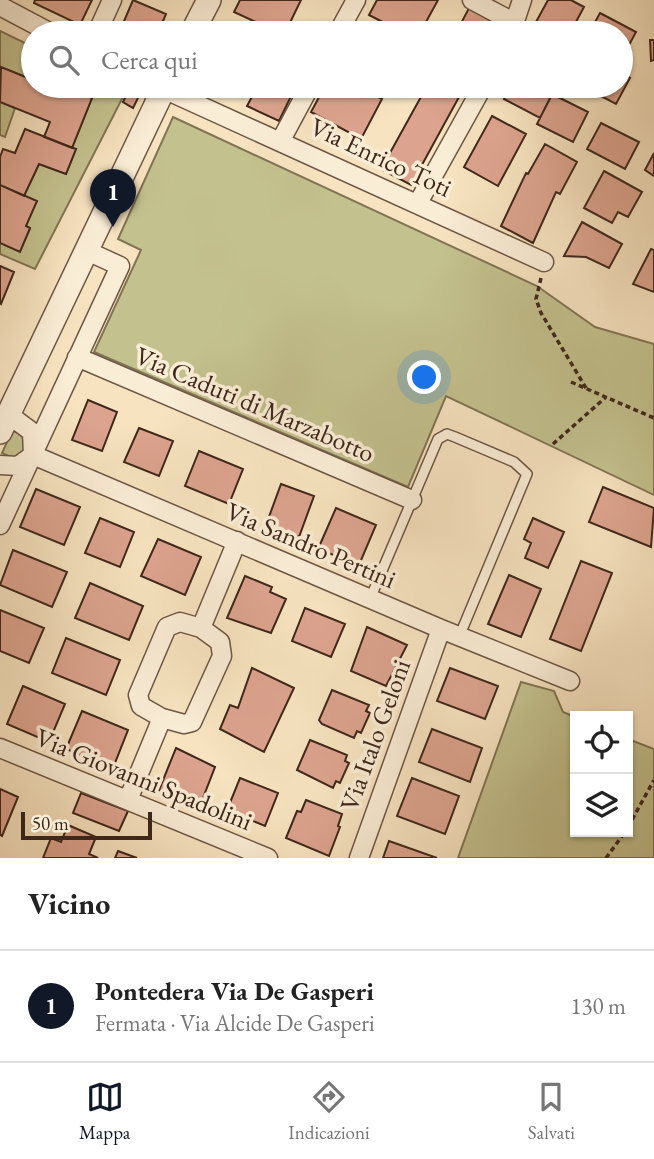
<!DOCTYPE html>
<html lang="it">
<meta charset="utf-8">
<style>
:root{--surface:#fff;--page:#f6f6f6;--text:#222;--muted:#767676;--line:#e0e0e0;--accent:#111827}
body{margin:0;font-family:"EB Garamond",serif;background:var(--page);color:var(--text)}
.controls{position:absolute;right:21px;bottom:21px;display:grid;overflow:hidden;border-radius:0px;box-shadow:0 2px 5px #0004}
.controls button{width:63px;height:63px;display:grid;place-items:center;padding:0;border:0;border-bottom:2px solid var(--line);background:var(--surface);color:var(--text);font:35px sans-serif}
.scale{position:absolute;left:21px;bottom:18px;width:131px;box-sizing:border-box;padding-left:7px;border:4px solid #3f271a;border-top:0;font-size:19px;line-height:24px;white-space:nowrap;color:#3f271a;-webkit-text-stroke:5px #faedd6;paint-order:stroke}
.you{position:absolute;left:425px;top:378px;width:24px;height:24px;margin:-18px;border:5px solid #fff;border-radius:50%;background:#1a73e8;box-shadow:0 0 0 10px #1a73e833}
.badge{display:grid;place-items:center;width:46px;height:46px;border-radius:50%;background:var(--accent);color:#fff;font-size:23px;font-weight:700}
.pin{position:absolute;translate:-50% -58px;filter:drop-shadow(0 2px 4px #0008)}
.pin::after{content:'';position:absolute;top:37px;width:24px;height:21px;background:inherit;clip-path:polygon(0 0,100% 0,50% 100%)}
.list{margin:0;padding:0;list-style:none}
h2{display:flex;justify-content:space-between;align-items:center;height:91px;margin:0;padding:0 28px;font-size:30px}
h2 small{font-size:23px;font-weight:400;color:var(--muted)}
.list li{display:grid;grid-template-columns:46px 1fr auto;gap:21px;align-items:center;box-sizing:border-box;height:112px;padding:0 28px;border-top:2px solid var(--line)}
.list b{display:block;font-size:26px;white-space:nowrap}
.list p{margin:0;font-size:23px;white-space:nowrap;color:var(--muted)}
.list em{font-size:23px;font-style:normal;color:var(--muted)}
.icon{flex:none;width:38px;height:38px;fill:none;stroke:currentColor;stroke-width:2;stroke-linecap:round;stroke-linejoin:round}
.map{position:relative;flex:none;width:654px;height:858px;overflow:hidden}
.search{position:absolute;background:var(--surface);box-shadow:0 2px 5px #0004;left:21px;right:21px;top:21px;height:77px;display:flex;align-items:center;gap:18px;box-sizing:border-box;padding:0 24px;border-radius:38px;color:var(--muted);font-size:26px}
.sheet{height:203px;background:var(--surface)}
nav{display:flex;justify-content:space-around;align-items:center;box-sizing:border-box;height:98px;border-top:2px solid var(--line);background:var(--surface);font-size:19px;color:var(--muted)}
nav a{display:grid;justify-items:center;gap:4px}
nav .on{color:var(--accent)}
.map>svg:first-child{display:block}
.green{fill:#c3c18e;stroke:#817454;stroke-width:2}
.building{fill:#dca38e;stroke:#3f271a;stroke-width:2}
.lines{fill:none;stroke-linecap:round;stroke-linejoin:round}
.service-casing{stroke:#6d5644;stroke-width:12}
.minor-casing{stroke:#6d5644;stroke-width:21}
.tertiary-casing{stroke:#6d5644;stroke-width:26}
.path{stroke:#3f271a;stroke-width:3.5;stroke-dasharray:5 3.5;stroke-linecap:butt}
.service{stroke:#faedd6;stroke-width:9}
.minor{stroke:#faedd6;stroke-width:18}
.tertiary{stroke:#faedd6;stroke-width:23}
.labels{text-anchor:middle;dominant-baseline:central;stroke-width:7;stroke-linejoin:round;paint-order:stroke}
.street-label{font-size:26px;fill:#3f271a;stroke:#faedd6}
</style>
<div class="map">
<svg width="654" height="858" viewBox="0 0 654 858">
<rect width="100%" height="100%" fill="#f7e3c0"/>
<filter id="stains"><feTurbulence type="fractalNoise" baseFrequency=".00286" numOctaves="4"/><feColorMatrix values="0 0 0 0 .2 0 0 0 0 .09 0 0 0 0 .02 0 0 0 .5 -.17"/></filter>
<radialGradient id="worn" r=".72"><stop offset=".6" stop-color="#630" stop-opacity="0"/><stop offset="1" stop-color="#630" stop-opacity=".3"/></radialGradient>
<path class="green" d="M0,31L33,47V80L2,68L0,71Z
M48,86H115L126,91L35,269L0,254V243L20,251L30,229L26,226L24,196L39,164L66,174L76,149L72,148L92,98L64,87L62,91Z
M0,102L15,108L5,137L0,135Z
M173,117L537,286L595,327L654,344V495L446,396L408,487L94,352L141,250L118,239Z
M12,431L21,433L26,439L25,451L15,459L2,453Z
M521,682L554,691L563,712L575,717V832H628V739L654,749V858H458Z"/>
<path class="building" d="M35,0H92L80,25L34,3Z
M133,0L166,14L158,33H119Z
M240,0H301L285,33H253L258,23L234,12Z
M377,0H438L420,33H404L369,15Z
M548,0H571L584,7L570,33H530Z
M469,8L498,24L493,33H456Z
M600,13L636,32L622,58L621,33H589Z
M364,24L381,33H359Z
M650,40H654V60L651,61Z
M1,67L33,80V86H48L62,91L64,87L92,98L72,148L44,137L50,122L0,102Z
M621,73L630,78L616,104L582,86H621Z
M238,86H296L279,121L247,106L254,93Z
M325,86H357L382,99L361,139L311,112Z
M427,86H465L411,185L381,169Z
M511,86H548L555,89L540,118L504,99Z
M128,92L138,98L133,108L123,102Z
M552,94L588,112L573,142L537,124Z
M492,116L526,134L498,186L464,167Z
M601,123L639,142L625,169L587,149Z
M25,129L76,149L66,174L39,164L24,196L0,185V157L3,149L15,153Z
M545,144L577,162L560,194L556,192L533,243L501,226L526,173L528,174Z
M654,153V176L645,170Z
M604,171L642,192L628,217L618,212L612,223L584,208Z
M0,185L37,201L26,226L30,228L20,252L0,243Z
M582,222L622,244L609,268L586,257L564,256Z
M651,249L654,250V292L633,284Z
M0,266L14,272L1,304L0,303Z
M88,400L117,412L102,451L72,440Z
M139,428L173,441L159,476L124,462Z
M199,451L243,469L229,504L185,486Z
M281,484L314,496L299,537L266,525Z
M603,487L654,508L651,547L589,522Z
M36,489L80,507L64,545L20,527Z
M336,508L376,525L359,565L318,549Z
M100,518L134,532L120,567L85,553Z
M533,518L564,532L548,568L525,558L531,543L524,539Z
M158,539L201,557L185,595L141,576Z
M13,550L67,572L52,607L0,585Z
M581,561L612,573L581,651L550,639Z
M509,575L541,589L521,637L488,624Z
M245,576L272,587L270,592L286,599L271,633L227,618Z
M90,583L143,606L129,640L75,618Z
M305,608L345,624L331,657L292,641Z
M0,610L44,628L29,663L0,651Z
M367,627L407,645L386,686L351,671Z
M66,638L120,660L106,695L52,673Z
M252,668L294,688L264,752L220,729L230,705L238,708Z
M450,668L498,686L485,719L437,701Z
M23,686L65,704L49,742L7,724Z
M332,690L369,705L366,711L370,713L361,733L357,731L354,738L322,724L319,720Z
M82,711L128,730L113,768L66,749Z
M432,729L482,748L470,782L419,762Z
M310,740L347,755L345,761L349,763L340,783L336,781L333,788L297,770Z
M176,748L215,767L201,803L159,790Z
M240,778L278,793L265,826L227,810Z
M412,778L459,796L445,834L397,816Z
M0,789L18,797L2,836L0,835Z
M81,793L128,811L119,831L73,813Z
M306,800L342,814L338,826L340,827L329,856L286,838L297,811L301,812Z
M68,825L96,837L89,854L98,858H43L51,838L61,842Z
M389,841L437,858H383Z
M118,851L137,858H115Z"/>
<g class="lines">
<defs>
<path id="service" d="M370,599L438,439L447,434L455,437L514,462L527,474L459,637"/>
<path id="minor" d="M472,0L515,23
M0,6L51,33
M97,33L112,0
M338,33L356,0
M511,33L522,0
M157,86L544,262
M281,140L310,86
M418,203L483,86
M77,357L412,500
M33,455L441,629L570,681
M0,465L18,466L33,455L32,432L8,414
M0,525L120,266L87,251
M162,718L184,724L192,722L222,656L220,642L201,628
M0,748L268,858
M128,800L162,718L141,706L138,695L167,627L180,622L201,628L237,541
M359,858L441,629"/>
<path id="tertiary" d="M192,33L209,0
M0,432L165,86"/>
</defs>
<use href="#service" class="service-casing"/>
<use href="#minor" class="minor-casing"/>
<use href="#tertiary" class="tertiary-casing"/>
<path class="path" d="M541,278L536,299L541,313L586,388
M571,382L654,418
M553,444L606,397
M628,827L654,780
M606,858L625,832"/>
<use href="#service" class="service"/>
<use href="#minor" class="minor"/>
<use href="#tertiary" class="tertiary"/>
</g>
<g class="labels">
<g class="street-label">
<text transform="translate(381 157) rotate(25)">Via Enrico Toti</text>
<text transform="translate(255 404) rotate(23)">Via Caduti di Marzabotto</text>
<text transform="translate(311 545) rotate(23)">Via Sandro Pertini</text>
<text transform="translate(375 735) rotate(-70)">Via Italo Geloni</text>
<text transform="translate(144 779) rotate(22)">Via Giovanni Spadolini</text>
</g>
</g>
<rect width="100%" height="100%" filter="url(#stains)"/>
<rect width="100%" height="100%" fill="url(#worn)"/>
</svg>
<div class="controls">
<button><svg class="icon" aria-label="locate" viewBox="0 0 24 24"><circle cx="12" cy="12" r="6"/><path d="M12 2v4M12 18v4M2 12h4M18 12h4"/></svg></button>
<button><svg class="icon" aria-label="layers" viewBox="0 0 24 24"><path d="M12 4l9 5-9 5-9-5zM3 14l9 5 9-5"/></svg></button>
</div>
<div class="scale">50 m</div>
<div class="you"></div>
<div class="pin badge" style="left:113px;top:227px">1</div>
<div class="search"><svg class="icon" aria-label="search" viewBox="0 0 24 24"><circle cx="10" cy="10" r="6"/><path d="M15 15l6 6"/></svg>Cerca qui</div>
</div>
<section class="sheet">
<h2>Vicino<small></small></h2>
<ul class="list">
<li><span class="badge">1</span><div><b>Pontedera Via De Gasperi</b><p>Fermata · Via Alcide De Gasperi</p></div><em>130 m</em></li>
</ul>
</section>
<nav>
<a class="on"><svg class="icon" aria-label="map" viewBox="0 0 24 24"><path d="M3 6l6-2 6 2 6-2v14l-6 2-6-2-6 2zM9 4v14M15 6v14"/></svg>Mappa</a>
<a><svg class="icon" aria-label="directions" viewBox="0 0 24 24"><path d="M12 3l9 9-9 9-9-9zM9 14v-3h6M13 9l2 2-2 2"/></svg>Indicazioni</a>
<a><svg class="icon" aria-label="saved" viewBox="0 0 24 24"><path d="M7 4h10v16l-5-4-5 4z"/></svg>Salvati</a>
</nav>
